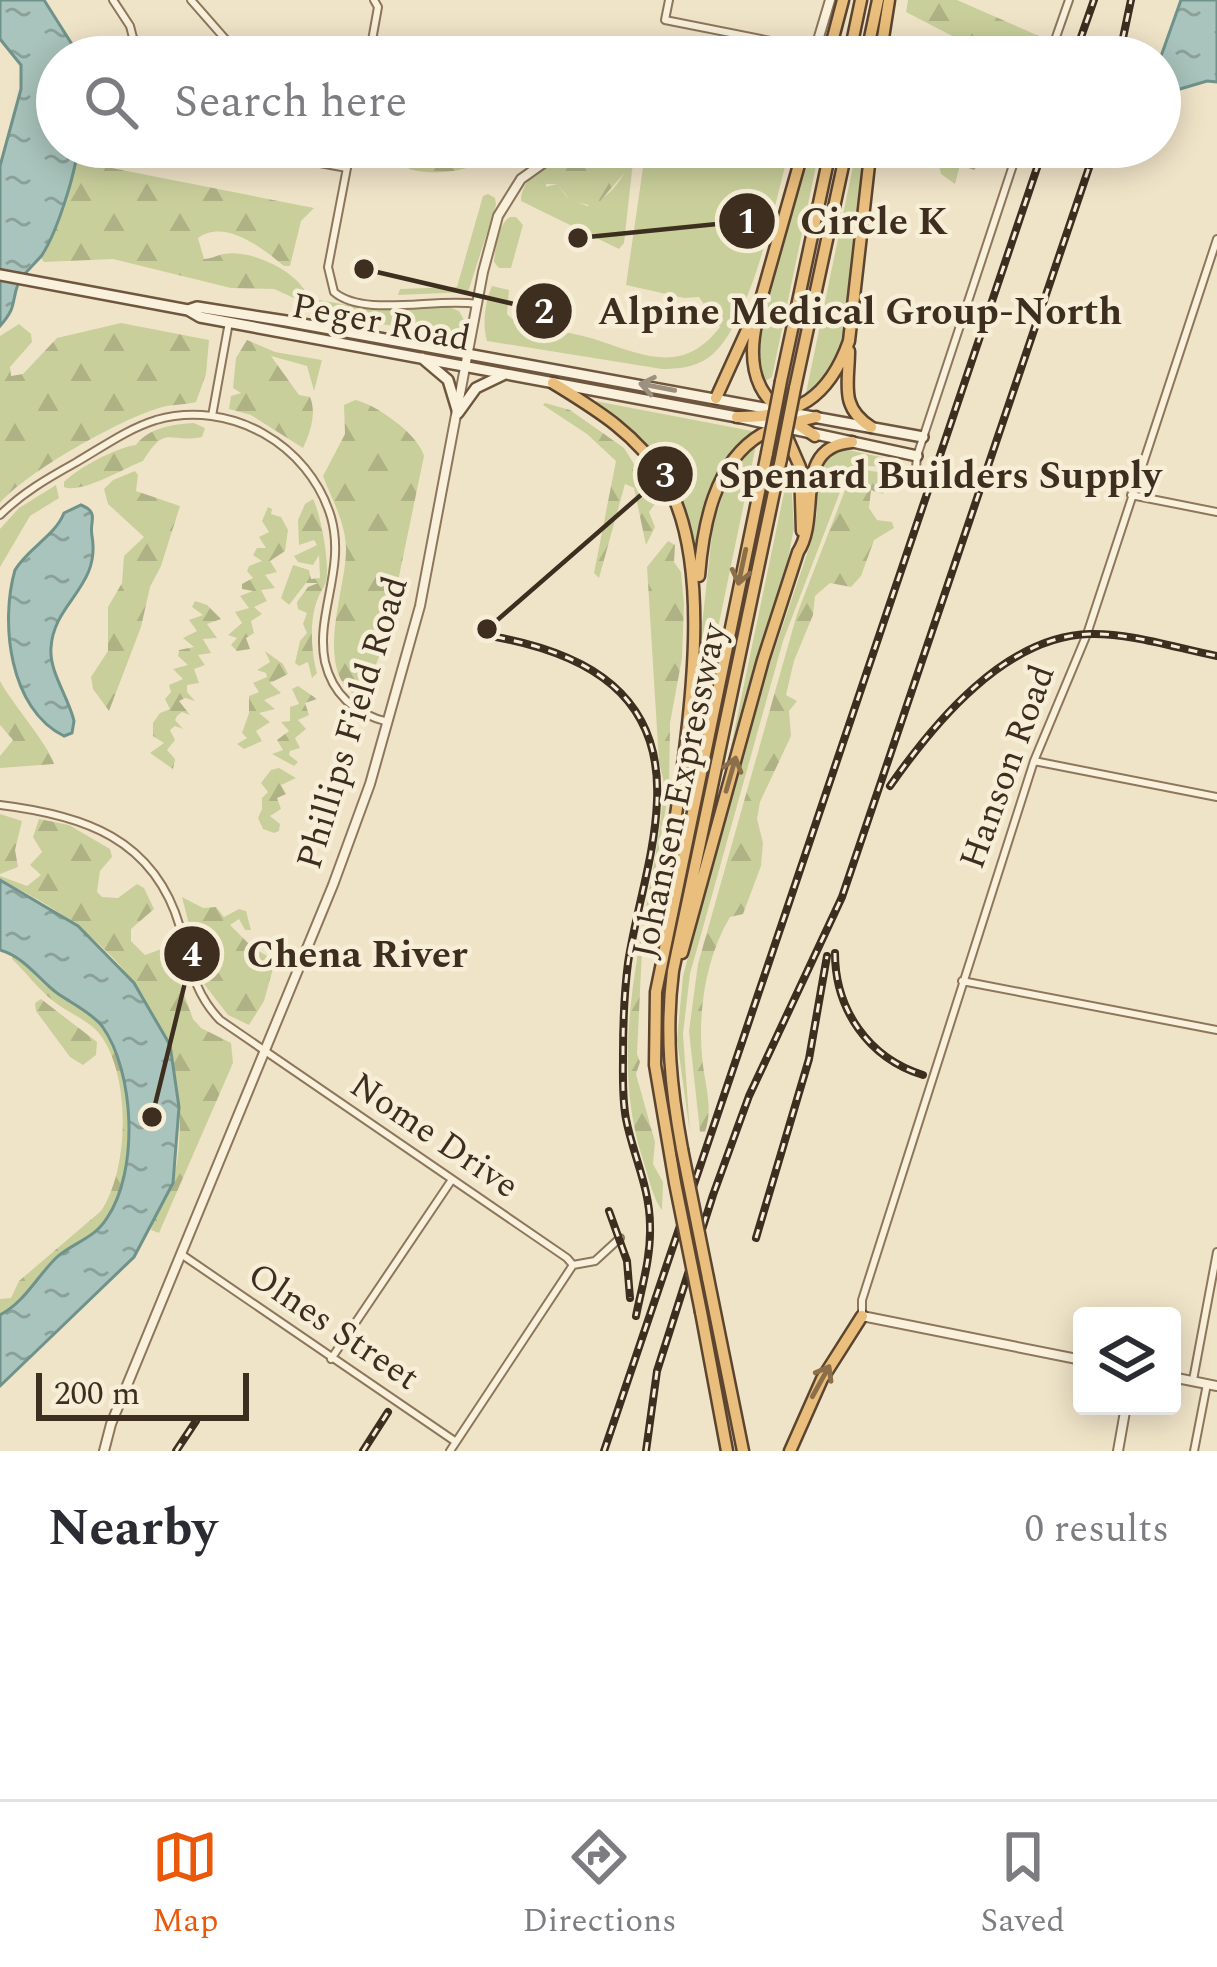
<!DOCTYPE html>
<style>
:root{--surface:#fff;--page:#f2f2f3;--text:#2b2b33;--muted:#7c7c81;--line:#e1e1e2;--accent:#ea580c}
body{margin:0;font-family:Spectral,serif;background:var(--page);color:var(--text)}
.controls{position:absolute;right:36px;bottom:36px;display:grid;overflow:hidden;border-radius:12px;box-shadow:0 6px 30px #0003}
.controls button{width:108px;height:108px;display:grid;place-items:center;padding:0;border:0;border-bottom:3px solid var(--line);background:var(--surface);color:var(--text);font:60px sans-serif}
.scale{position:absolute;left:36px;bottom:30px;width:213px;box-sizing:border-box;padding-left:12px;border:6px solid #3d2e20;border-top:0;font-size:33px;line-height:42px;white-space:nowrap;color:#3d2e20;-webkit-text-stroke:9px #f7eed8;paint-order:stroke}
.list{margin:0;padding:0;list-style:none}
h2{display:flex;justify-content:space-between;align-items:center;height:156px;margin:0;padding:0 48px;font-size:51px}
h2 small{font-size:39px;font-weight:400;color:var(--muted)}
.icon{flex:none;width:66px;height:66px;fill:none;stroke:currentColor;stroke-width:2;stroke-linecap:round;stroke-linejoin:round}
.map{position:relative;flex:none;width:1217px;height:1451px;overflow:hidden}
.search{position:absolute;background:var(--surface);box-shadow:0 6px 30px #0003;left:36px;right:36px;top:36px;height:132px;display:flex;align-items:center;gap:30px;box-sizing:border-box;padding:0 42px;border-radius:66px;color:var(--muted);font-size:45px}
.sheet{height:348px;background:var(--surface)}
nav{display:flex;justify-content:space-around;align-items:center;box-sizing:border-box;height:168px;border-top:3px solid var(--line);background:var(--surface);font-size:33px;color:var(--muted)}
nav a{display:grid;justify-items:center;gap:6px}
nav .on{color:var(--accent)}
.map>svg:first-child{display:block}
.grass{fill:#c9cf9b;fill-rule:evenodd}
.forest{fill:url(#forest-firs)}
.water{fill:url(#water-ripples);stroke:#6f938a;stroke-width:3}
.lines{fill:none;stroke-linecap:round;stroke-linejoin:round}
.minor-casing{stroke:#8d765c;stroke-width:10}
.tertiary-casing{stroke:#8d765c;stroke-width:12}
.secondary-casing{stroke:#6f573f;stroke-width:14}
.trunk-casing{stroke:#5b4430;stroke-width:15}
.minor{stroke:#faf1dc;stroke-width:6}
.tertiary{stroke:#faf1dc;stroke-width:8}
.secondary{stroke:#faf1dc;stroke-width:9}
.trunk{stroke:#eabe7c;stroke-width:10}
.rail-casing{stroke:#3d2e20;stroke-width:8}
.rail{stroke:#f7eed8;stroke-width:3;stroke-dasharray:9;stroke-linecap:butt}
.trunk-bridge-casing{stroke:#5b4430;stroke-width:15;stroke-linecap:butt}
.trunk-bridge{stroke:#eabe7c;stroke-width:10}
.oneway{stroke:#9c907e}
.oneway2{stroke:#8b6f49}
.labels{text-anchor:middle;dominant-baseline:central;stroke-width:9;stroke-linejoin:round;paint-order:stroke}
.street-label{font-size:36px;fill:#3d2e20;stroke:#f7eed8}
.leader{fill:none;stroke:#3d2e20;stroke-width:4.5}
.callout-dot{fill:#3d2e20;stroke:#f7eed8;stroke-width:4.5}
.mark-label{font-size:36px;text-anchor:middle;font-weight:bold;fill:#fff}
.callout-label{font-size:39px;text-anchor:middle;font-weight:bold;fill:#3d2e20;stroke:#f7eed8;stroke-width:9;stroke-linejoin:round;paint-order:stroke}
</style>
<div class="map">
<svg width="1217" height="1451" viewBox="0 0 1217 1451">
<defs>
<pattern id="forest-firs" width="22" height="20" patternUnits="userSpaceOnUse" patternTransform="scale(3)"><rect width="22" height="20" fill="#c9cf9b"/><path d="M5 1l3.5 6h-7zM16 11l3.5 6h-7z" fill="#aeb285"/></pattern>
<pattern id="water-ripples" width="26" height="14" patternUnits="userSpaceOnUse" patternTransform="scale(3)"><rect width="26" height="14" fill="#a9c4bc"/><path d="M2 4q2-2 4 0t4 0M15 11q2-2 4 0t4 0" fill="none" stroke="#8ba098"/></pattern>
</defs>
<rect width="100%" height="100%" fill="#f0e4c8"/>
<path class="grass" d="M584,147H629L634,153L624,243L619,249L521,201C521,172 561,156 584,147ZM624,150L630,152C628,176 610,198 587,206L567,197L557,184L546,187V181C573,162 589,153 624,150Z
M646,147H790C776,198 751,328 708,358C695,367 678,369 662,369L487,341C482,324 485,302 492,286L509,290L507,314L518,324C546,330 576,332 603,342C652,359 686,371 720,327L699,297L684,298L626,285Z
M808,147H820L772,377L764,382L757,358L758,330Z
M857,147H867L843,343L831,371L806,393Z
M488,194L495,198L496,205L468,292L398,295L400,289L457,287L483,196Z
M510,217H516L523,225L511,268H499L494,262C495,248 498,224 510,217Z
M319,300L376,310L449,307L459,311L464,320L454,336L315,313Z
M595,401L752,431L737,448L696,558C689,510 669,465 632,431C621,420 605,412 595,401Z
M756,445L694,744L685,780L713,525L729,476Z
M844,449L904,462C882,475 867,455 845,479L783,641L690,974L683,1034L690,1133L677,1040L683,976L761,690L811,542L817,513V471L824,458Z
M790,464L794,528L787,564L719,804Z"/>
<path class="forest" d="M908,0H957L1039,36L1033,57H958L960,40L906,12Z
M411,147H481L480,161C463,174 428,175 409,169Z
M935,147H978L984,159L974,170L960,165L955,184L941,174Z
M624,150L630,152L632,164L595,207L570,200L557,184H542L574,158Z
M76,161L314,208L301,221L290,266H284C262,248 225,218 198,238L204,259C211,259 217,255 224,254C249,249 293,269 305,291L294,298L274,289L231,288L113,259L44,262L40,257Z
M121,323L209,340L206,374L196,402C184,405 171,404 159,408C121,419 26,472 0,503V336L19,324L31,334L32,342L10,367L11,376L23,374L57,338Z
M247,340L275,352L322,360L314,391L307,366L271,356L299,395L310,397C317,414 310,433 303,448L251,415L229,409L231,396L241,393L233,388L236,358Z
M355,400C376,404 419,435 424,456L386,639L373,672L374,684L368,701C307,682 347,591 346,548C345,521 332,500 323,476L345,434L344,405Z
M545,403L570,410L624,448L657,501L649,512L655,527L646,545L634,488L625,484L599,578L594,573L616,461L587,434L543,405Z
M194,423L205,428L202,437C167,444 167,423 143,461C122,469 82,494 64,487V482C78,468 117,447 136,445C148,428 174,424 194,423Z
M866,470L895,475L883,494L871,490L869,508L877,520L892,522L894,528L874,540L861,576L851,587L830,583L815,596L813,615L794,661L786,695L797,701L789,711L791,736L760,802L757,819L763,843L761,866L743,914L730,917C706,957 698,1010 702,1056C704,1083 714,1106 705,1132H700L689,1031L698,964L797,614L847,485L854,476Z
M135,471L138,475L136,491L180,506L161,566L150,587L141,627L109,711L93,689L91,677L108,651V607L122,583L124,556L144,537L108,504L104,489L113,480Z
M56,485L59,498L30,516L0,567V529L19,508Z
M313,499C321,515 330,564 326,581C325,587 320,592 318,598C309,620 311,651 317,673L312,678L308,662L299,666L295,663L300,641L307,633L303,624L307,613L298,609L297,602L308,587L318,583H306L289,605L281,598L293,565L309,570L311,579L320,578L319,555L313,565L298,562L294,556L317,545L314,540L299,545L298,520L305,504Z
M268,507L272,509L271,514L281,517L288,530L285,551L270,561L277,572L265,575L275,588L261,590L267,601L254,607L262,614L251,621L254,633L246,638L250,649L237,651L231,645L237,638L228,635L242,623L235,612L249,608L240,596L253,591L242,589V584L253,578L247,571L249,566L262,561L253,555L257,548H266L259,537L269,532L262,521Z
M668,541L675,545L674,562L681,572L684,604L682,658L670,723L669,789L642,950L637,1054L640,1062L636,1074L655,1142L653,1164L663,1182L662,1210C653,1199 648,1175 643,1160C602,1033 656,910 664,783L659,762L647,567Z
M195,601L207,605L221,619L207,624L217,638L203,639L211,653L198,655L205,665L194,669L199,683L187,685V692L195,701L185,698L179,701L190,715L182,712L177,716L175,720L183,729L175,726L170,730L175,740L167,750L175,759L173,769L150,753L164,743L153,736V723L160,713L170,709L165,699L171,692L169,685L183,679L173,669L188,665L178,656L179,650L194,647L183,638L197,631L189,620L203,615L192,607Z
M265,651L283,664L288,674L270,683L281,693L264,700L275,709L259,713L270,722L256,731L262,741L244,749L237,744L247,738L242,733L249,713V696L259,692L253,683L267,677L266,673L257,670L270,662Z
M0,681C9,699 52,750 54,764L0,768V756L13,740L0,725Z
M298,686L317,699L305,703L309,715L298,720L306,729L295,738L300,748L290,751L289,755L298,762L294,766L272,754L283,750L277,740L289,731L281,722L290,721V707L299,704L292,689Z
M279,768L296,778L281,785L286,794L277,798L281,809L270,816L280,824L279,831L274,833L263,829L258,818L262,809V798L268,792L261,783L271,770Z
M0,814L22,821L15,850L18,867L0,874Z
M39,819L69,825L110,849L112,857L100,871L97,892L102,897L118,898L137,884L144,888L154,909L131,929V941L145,955L167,947L193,1019L201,1028L231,1043L233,1063L159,1233L151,1230C155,1206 173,1186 177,1162C196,1027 117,934 0,880V876L27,886L41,875L30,865L42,852L33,837Z
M182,897L203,908L216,907L224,917L239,909L246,911L251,930H245L239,919L230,925L251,946L275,961L264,1001L249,1025L228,1015L204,984Z
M13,955C27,962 29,970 39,980C56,997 83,1006 100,1024C137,1064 137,1171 108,1217C94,1239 70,1246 53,1264C36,1282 21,1303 0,1315V1299L11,1298L19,1281L101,1211C129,1170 132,1073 98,1032C85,1018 66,1012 52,1000C37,988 26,972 12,959Z
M41,999L97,1042L96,1055L83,1065L70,1057L36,1011L35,1003Z"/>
<path class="water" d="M0,0H44L80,57H57V147H78C75,175 57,232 42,255C34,265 24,272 18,284C11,303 17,307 0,326V166L21,89V65L0,39Z
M1181,0H1217V82L1207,81L1163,94L1160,91V59Z
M81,505C100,513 89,520 92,536C101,587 53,603 51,648C49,672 69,698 74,721L72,733L64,736C9,709 0,622 15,570C28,548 55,536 64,513Z
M0,880L78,926L134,983L170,1045L179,1107L173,1183L134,1257L0,1386V1315C25,1302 38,1275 57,1257C74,1242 94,1239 107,1218C139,1171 135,1072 102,1026C92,1013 71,1003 57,993C37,978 26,958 0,950Z"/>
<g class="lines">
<defs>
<path id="minor" d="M113,0L130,26L138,57
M191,0L241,57
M669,0L665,20L816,50
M369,57L378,7L374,0
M1049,57L1069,0
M232,147L347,168
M351,147L328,267L334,292C364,318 438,297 477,304
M212,416L229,322
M916,469L917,456L1019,147
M1131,495L1217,512
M0,515C22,493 48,478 75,463C101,448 127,429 156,420C230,399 309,444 331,517C346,569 315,615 325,662C333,696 356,714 388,722
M1034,761L1217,797
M0,805C83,815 154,838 180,927C190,963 193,992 220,1020L567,1258L573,1265
M962,981L1217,1030
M181,1254L456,1442
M862,1316V1300L1034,761L1087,634L1217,239
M331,1359L451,1181
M1193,1380L1217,1252
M450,1451L573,1265L595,1261L620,1238
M1194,1451L1207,1384"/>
<path id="tertiary" d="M813,57L830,0
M862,1316L1082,1360
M1172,1377L1217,1386
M104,1451L111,1424L333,885L370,784L420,606L483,272L498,216L521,179L566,147
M1118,1451L1126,1406"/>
<path id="secondary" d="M0,275L188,310L200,317L737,417L917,456
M188,310L197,307L286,321L923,437
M422,358L448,380L458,413
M458,413L476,388L503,375"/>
<path id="trunk" d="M828,57L843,0
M849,57L861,0
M866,57L878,0
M880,57L889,0
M757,320C749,354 751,390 782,411
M849,351C849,383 839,407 871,427
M781,381L831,147
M553,383C595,409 636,433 663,477C730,582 670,814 660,937
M795,388L847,147
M716,398L761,299L804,147
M737,417C796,418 829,398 849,341L871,147
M796,423L815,436
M783,428L800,467L802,531
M699,576C703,526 714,462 762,434C778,425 798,422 816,417
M682,953L763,660L798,552C822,515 791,447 852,442
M682,1149C671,1089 665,1033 673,971L781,459
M675,1183L655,1065L656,992L767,453
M708,1278L743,1451
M701,1312L727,1451
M790,1451L822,1379L862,1316"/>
</defs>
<use href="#minor" class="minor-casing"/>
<use href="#tertiary" class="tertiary-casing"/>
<use href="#secondary" class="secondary-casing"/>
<use href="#trunk" class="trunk-casing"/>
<use href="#minor" class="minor"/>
<use href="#tertiary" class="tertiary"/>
<use href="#secondary" class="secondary"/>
<use href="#trunk" class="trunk"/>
<defs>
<path id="rail" d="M1074,57L1094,0
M1119,57L1131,0
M496,637C587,654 662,694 657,801C655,855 636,910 628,963C624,994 623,1024 623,1055C623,1076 622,1098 626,1119C633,1155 650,1188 650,1226C651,1257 642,1286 636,1316
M890,786C934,723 1005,636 1090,634C1131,633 1176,648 1217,656
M835,953C835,1009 868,1058 923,1075
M609,1211L627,1261L630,1298
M756,1238L809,1059L827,956
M176,1451L196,1421
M363,1451L388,1412
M604,1451L1044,147
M646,1451L657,1371L713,1195L749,1096L842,897L1096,147"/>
</defs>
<use href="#rail" class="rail-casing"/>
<use href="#rail" class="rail"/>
<defs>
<path id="trunk-bridge" d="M767,453L781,381
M781,459L795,388
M682,1149L708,1278
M675,1183L701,1312"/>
</defs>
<use href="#trunk-bridge" class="trunk-bridge-casing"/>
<use href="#trunk-bridge" class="trunk-bridge"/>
</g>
<defs><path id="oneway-shaft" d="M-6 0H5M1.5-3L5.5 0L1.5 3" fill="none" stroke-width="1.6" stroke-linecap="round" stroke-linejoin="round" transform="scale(3)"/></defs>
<use class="oneway" href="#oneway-shaft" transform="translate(657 387) rotate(-169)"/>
<g class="oneway2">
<use href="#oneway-shaft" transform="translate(742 567) rotate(102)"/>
<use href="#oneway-shaft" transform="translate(731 774) rotate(-74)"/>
<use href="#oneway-shaft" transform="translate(821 1381) rotate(-61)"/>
</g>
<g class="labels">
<g class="street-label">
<text transform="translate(381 323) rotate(11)">Peger Road</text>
<text transform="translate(353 723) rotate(-73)">Phillips Field Road</text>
<text transform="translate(1008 767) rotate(-70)">Hanson Road</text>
<text transform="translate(680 791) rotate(-78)">Johansen Expressway</text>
<text transform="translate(434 1136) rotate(34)">Nome Drive</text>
<text transform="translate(333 1327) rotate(34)">Olnes Street</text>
</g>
</g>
<path class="leader" d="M578 238L747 221M364 269L544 311M487 629L665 474M152 1117L192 954"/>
<g class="callout-dot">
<circle cx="578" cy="238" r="12"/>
<circle cx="364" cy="269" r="12"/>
<circle cx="487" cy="629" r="12"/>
<circle cx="152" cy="1117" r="12"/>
<circle cx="747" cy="221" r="30"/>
<circle cx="544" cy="311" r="30"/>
<circle cx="665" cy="474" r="30"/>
<circle cx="192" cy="954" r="30"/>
</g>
<g class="mark-label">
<text x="747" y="233">1</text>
<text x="544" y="323">2</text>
<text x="665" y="487">3</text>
<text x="192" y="966">4</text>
</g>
<g class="callout-label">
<text x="874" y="234">Circle K</text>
<text x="860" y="324">Alpine Medical Group-North</text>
<text x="940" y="488">Spenard Builders Supply</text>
<text x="357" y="967">Chena River</text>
</g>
</svg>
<div class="controls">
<button><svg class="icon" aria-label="layers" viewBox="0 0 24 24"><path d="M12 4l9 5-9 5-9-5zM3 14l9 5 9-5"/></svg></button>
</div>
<div class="scale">200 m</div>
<div class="search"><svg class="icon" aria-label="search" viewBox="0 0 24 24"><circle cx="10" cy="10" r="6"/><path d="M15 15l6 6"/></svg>Search here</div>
</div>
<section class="sheet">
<h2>Nearby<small>0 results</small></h2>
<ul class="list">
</ul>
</section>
<nav>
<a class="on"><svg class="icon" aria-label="map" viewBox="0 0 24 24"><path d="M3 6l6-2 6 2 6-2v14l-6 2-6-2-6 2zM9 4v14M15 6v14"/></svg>Map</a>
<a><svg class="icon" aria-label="directions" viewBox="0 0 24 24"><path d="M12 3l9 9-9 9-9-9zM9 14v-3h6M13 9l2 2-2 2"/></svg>Directions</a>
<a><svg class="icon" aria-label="saved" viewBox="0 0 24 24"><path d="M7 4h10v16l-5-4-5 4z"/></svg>Saved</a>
</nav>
